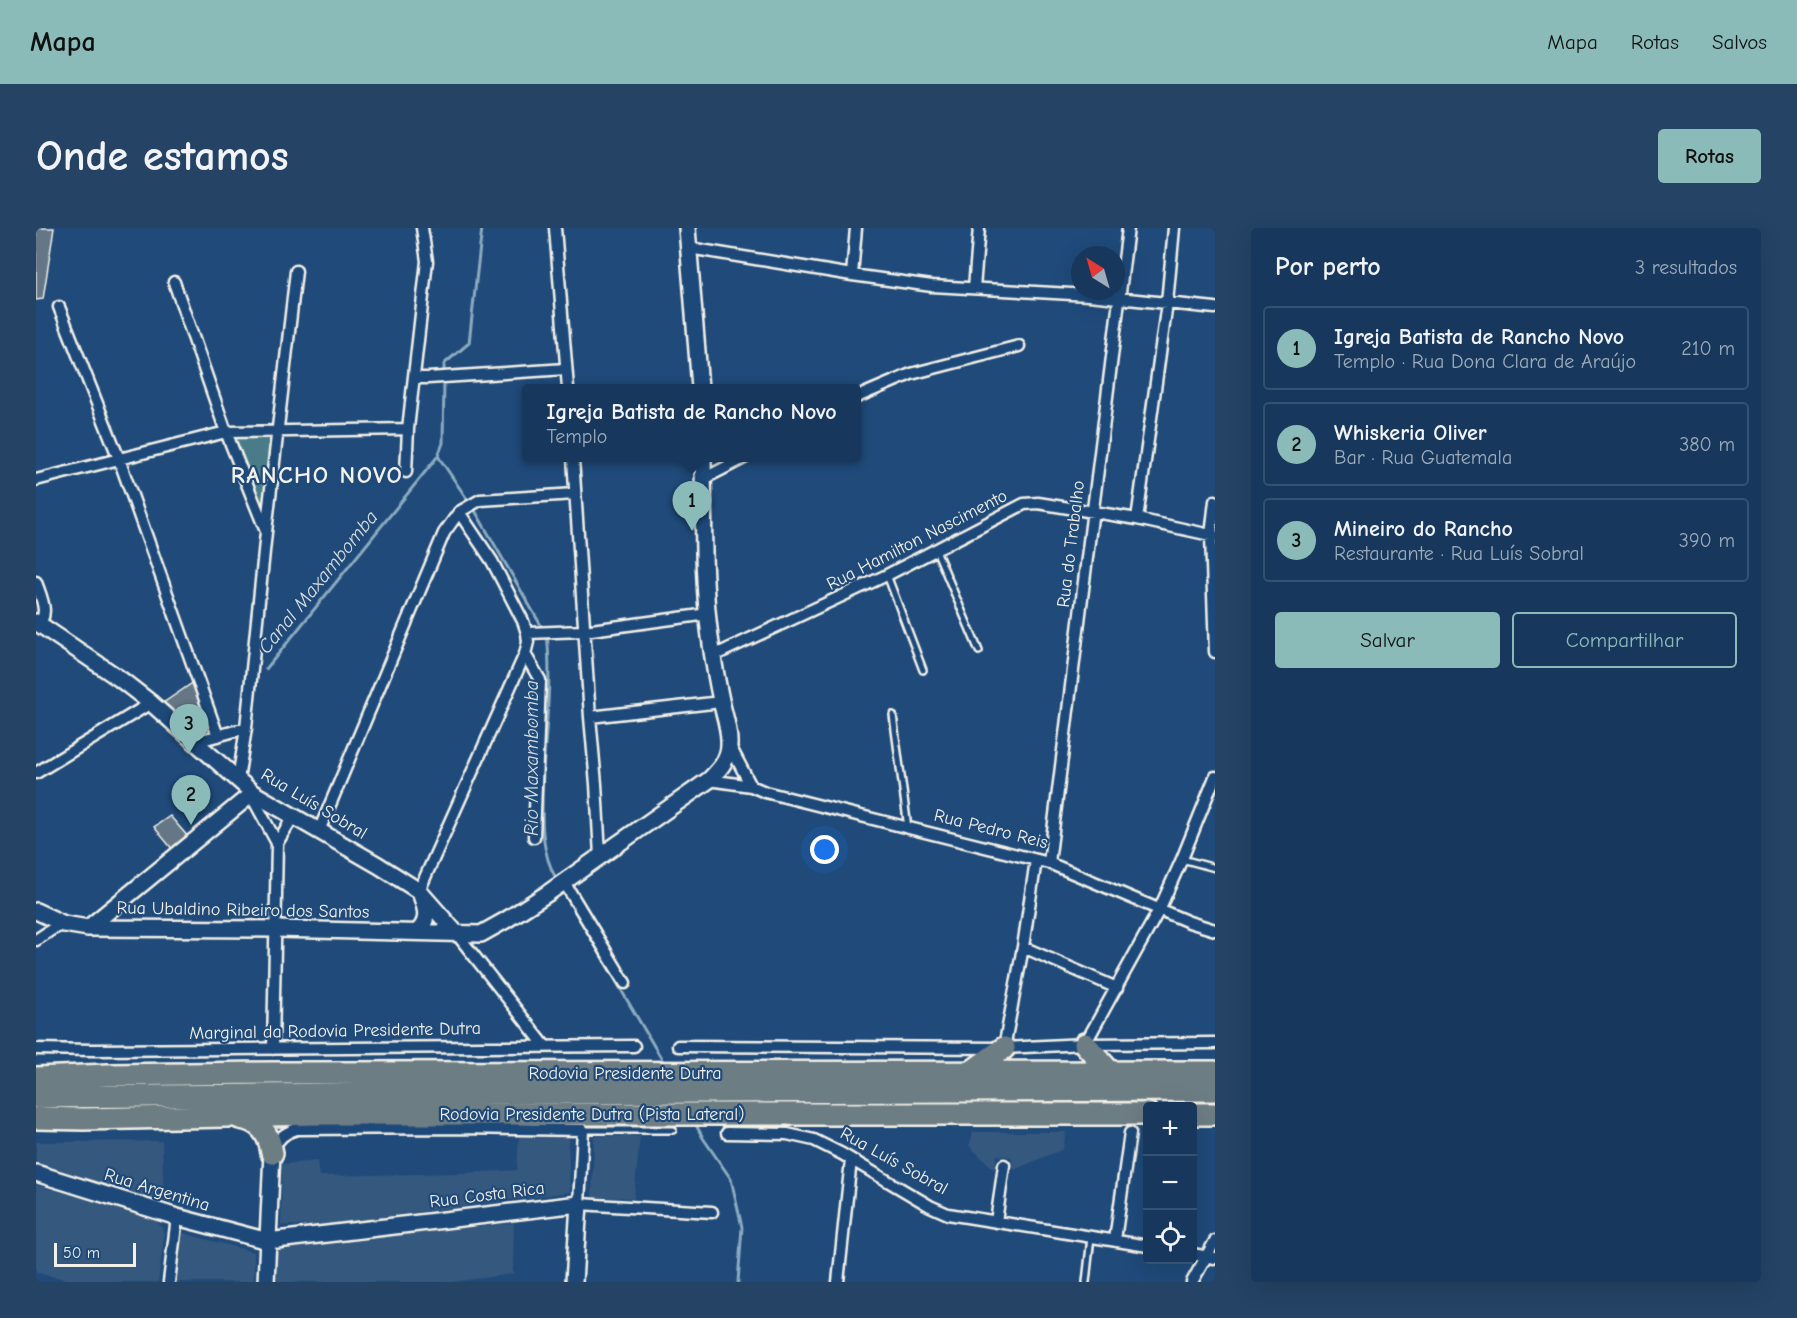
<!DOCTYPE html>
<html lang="pt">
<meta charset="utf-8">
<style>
:root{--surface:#17385c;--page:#244365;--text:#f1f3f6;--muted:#9eacbb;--line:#365272;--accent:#8bbbb9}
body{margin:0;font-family:"Comic Neue",sans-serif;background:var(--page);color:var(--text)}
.controls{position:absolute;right:18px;bottom:18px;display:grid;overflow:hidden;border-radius:6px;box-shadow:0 6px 24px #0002}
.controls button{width:54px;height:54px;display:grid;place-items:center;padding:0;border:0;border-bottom:2px solid var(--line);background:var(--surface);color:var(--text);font:30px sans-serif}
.compass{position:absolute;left:1035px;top:18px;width:54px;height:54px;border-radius:50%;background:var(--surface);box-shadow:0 6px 24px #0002;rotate:323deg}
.scale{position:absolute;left:18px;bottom:15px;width:82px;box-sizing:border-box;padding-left:6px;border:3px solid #f4f1e8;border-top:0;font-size:16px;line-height:21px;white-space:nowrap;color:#f4f1e8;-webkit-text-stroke:4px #1f4a7a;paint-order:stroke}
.you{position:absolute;left:789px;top:622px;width:21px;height:21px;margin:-15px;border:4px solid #fff;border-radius:50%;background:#1a73e8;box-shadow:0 0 0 9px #1a73e833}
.badge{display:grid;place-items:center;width:39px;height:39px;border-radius:50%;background:var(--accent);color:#111;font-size:20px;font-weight:700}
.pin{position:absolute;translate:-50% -50px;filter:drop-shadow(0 2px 3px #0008)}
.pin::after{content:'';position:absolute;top:32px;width:21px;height:18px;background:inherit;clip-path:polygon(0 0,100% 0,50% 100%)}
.popup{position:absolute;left:486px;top:156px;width:339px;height:78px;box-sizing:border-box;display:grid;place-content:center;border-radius:6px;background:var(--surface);filter:drop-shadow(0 2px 4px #0005);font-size:20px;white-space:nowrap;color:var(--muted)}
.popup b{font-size:22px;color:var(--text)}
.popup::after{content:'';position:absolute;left:50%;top:100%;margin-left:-12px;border:12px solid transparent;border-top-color:var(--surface)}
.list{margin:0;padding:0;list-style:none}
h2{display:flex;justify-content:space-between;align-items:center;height:78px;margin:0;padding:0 24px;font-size:26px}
h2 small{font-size:20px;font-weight:400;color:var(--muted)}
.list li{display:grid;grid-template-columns:39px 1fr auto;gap:18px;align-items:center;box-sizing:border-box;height:84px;margin:0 12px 12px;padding:0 12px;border:2px solid var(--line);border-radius:6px}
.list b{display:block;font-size:22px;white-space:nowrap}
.list p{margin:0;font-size:20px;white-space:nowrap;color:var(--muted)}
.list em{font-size:20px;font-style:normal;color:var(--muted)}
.actions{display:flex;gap:12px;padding:18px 24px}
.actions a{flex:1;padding:14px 0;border:2px solid var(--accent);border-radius:6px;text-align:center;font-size:21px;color:var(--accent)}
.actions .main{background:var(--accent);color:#111}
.icon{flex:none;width:33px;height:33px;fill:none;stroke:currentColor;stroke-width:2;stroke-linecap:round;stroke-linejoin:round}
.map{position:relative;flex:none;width:1179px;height:1054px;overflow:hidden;border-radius:6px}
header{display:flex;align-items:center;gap:36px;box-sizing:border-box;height:84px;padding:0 30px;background:var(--accent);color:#111}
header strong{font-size:28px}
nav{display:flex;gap:33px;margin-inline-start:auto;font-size:21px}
.intro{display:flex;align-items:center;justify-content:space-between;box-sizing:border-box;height:144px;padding:0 36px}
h1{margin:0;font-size:42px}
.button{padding:15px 27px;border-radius:6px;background:var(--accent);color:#111;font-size:21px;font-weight:700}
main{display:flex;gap:36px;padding:0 36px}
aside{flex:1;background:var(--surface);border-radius:6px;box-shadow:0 6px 24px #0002}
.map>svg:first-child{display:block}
.built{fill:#34587e}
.green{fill:#4a7c88;stroke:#9fb6b8;stroke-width:1.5}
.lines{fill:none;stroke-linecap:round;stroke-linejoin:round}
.stream{stroke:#8cabbf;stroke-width:3}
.building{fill:#657786;stroke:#f4f1e8;stroke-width:1.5}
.lane-casing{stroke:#f4f1e8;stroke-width:10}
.street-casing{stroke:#f4f1e8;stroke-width:15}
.secondary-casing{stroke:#f4f1e8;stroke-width:20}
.highway-casing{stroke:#f4f1e8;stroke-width:26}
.lane{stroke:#1f4a7a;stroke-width:5}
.street{stroke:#1f4a7a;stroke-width:10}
.secondary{stroke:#1f4a7a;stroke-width:15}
.highway{stroke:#6d7d84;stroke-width:21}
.labels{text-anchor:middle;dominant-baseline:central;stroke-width:4.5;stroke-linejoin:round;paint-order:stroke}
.street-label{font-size:18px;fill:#f4f1e8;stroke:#1f4a7a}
.water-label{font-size:20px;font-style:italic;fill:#dadfde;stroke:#1f4a7a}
.district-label{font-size:24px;font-weight:bold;letter-spacing:1.5px;fill:#f4f1e8;stroke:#1f4a7a}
</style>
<header>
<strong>Mapa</strong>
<nav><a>Mapa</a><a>Rotas</a><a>Salvos</a></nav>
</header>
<div class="intro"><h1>Onde estamos</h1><a class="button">Rotas</a></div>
<main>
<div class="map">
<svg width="1179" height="1054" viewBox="0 0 1179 1054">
<rect width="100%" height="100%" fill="#1f4a7a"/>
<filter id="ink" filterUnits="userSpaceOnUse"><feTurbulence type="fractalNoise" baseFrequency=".0167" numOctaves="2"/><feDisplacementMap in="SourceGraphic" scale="12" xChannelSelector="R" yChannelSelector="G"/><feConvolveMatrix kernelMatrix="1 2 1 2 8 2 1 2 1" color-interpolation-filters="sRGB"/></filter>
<g filter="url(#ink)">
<path class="built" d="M937,904H1030L1027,921L978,942L975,929L961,927L959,942L933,918Z
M532,908L534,964L280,998L245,997L246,936L281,933L283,948L427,945L481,942L483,909Z
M558,908H604L598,970L556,969Z
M126,913L128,974L0,936V914Z
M0,957L119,990L127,1002L128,1010L122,1054H45L0,1045Z
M478,995L477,1046L416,1054H239L240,1023L248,1019Z
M147,1005L218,1024V1054H141Z"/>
<path class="green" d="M239,202L229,300L192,204Z"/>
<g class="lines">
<path class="stream" d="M408,145V136L433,115L446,0
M402,228L433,274
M437,279L507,401
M511,406C516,451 510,499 507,544C506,579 502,621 521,652
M230,441L402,228L407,215L408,152
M533,673L628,835
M659,895L667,910L695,951L706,999L702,1054"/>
</g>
<path class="building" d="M0,0H18L7,71L0,72Z
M158,454L176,505L159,510L124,477Z
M134,588L153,610L137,622L118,599Z"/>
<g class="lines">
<defs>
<path id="lane" d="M900,322L943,423
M851,347L887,442
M857,487L872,600
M1146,631L1179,640
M547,902H637
M1050,1054L1055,1009"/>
<path id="street" d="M519,0L532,160
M653,20L816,47L896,58L1053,67L1179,80
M816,47L820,0
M138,54L190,204L229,301
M938,60L943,0
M23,79L83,231L182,508
M378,150H392L530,141
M821,169L875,146L983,118
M537,230L554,489L560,556L564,628
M370,244L372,201L391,33L386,0
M667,251L708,230
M0,252L190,204L372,201
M1179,273L1175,307L1179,424
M1101,291L1131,75L1138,0
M0,354C5,369 15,388 0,398
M491,405L548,403L672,386
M489,426L504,452L498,609
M677,428L851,347L988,276L1002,275L1101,291L1179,308
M554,489L685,474
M159,514L210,500
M694,518L715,558
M0,545L115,475
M202,552L210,500L230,304L260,43
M673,552L715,558L729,564L1013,635L1153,694L1179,702
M215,567L241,615
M283,603L408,305L423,284L444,272L539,266
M1013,635L1092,0
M528,654L589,755
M383,663L489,426L492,414L491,405L487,393L456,333L423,284
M420,705L509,818
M0,712L15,702L28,696
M987,719L1081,760
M1049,816L1123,682L1146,631L1179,549
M642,818L968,820L1049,816L1179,815
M968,820L987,719L1000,632
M0,821L57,822L598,818
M237,821L241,615L257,589
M691,905L751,906L778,912L806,926L894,978L912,986L1112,1018
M237,922C241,911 249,904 261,901L426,900L547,902L543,976L676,984
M960,994L968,937
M1079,1012L1094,905
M1156,1026L1179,1030
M133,1054L141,989
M802,1054L815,932
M1156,1054L1179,1013"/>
<path id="secondary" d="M651,0L664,160
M0,394L84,451L115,475L217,565L342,637L383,663L420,705
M0,683L28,696L52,700L239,701L445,706L470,692L512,665L673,552C682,543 693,532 693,517C694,504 689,489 686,477C681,454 677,432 674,409C666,350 668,289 667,230
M52,700L217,565
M381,704C394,693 390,681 385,667
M0,945L141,989L232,1013L543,976L538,1054
M230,1054L236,925"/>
<path id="highway" d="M1049,816L1074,844
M934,845L968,820
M0,850L72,847L237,845L1179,844
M0,869L436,865L1179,862
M1156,886H1179
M0,890L47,891L281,886H1112
M204,890C224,893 233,905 236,925"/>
</defs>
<use href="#lane" class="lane-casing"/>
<use href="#street" class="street-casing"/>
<use href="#secondary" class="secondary-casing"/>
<use href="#highway" class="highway-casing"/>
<use href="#lane" class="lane"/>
<use href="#street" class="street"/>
<use href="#secondary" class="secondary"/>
<use href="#highway" class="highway"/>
</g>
</g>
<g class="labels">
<g class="street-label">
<text transform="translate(881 312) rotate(-27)">Rua Hamilton Nascimento</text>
<text transform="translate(1035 316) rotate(-83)">Rua do Trabalho</text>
<text transform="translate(278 576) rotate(31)">Rua Luís Sobral</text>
<text transform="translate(955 601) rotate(14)">Rua Pedro Reis</text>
<text transform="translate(207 682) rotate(1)">Rua Ubaldino Ribeiro dos Santos</text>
<text transform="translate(299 803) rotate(-1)">Marginal da Rodovia Presidente Dutra</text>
<text x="589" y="845">Rodovia Presidente Dutra</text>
<text x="556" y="886">Rodovia Presidente Dutra (Pista Lateral)</text>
<text transform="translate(858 933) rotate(29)">Rua Luís Sobral</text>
<text transform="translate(121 962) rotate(17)">Rua Argentina</text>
<text transform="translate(451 967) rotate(-7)">Rua Costa Rica</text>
</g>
<g class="water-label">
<text transform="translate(282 354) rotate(-51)">Canal Maxambomba</text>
<text transform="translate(495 530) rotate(-90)">Rio Maxambomba</text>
</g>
<g class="district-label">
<text x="281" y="247">RANCHO NOVO</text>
</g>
</g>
</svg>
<div class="controls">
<button>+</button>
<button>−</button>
<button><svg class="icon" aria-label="locate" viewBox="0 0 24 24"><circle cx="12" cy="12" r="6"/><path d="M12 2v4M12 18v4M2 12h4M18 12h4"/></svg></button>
</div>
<svg class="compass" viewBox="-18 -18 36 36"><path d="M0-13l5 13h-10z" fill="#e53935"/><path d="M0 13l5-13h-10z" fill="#9eacbb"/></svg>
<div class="scale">50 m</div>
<div class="you"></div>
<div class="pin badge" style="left:656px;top:303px">1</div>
<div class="popup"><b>Igreja Batista de Rancho Novo</b>Templo</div>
<div class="pin badge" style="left:155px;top:597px">2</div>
<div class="pin badge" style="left:153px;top:526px">3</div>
</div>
<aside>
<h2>Por perto<small>3 resultados</small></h2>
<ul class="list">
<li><span class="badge">1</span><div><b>Igreja Batista de Rancho Novo</b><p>Templo · Rua Dona Clara de Araújo</p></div><em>210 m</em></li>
<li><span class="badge">2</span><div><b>Whiskeria Oliver</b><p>Bar · Rua Guatemala</p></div><em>380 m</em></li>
<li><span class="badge">3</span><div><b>Mineiro do Rancho</b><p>Restaurante · Rua Luís Sobral</p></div><em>390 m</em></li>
</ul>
<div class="actions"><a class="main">Salvar</a><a>Compartilhar</a></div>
</aside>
</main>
